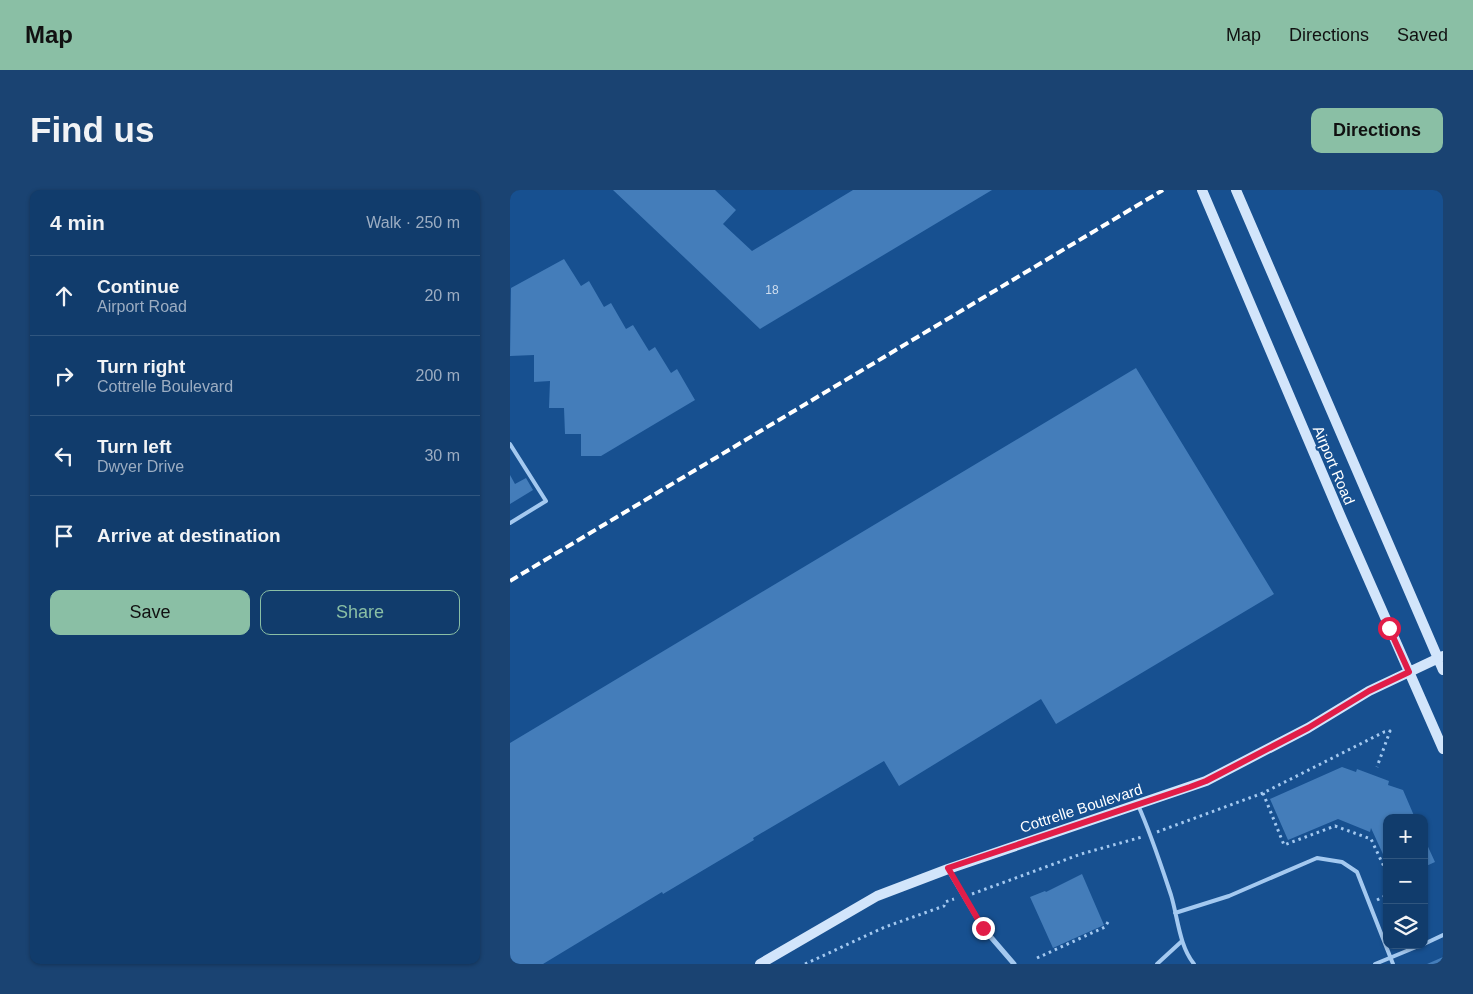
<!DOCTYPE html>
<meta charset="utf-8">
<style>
:root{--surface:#113c6c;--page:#1a4372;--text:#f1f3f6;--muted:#9cadc2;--line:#30567f;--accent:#8abfa5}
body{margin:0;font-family:Helvetica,sans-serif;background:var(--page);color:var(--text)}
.controls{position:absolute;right:15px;bottom:15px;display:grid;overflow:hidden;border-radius:10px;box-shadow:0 1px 4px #0004}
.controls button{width:45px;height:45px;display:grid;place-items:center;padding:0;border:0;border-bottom:1px solid var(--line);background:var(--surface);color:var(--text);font:25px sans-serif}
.stop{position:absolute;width:15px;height:15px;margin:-11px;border:4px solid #e11d48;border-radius:50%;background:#fff}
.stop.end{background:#e11d48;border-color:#fff;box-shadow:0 1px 5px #0008}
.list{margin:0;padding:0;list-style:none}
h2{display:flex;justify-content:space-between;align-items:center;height:65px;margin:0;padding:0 20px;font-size:21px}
h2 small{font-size:16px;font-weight:400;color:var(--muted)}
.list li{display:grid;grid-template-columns:32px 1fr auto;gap:15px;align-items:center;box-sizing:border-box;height:80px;padding:0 20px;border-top:1px solid var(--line)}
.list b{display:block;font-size:19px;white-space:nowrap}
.list p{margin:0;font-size:16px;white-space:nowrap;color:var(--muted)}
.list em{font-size:16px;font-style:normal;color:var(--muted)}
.actions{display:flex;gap:10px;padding:15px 20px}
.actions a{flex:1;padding:11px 0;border:1px solid var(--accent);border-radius:10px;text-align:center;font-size:18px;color:var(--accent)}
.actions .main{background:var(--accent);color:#111}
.icon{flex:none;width:28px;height:28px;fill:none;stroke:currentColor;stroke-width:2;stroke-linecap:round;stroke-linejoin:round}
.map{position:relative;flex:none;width:933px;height:774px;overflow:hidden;border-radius:10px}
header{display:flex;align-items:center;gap:30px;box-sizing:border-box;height:70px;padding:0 25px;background:var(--accent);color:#111}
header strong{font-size:24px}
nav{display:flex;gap:28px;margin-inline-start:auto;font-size:18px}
.intro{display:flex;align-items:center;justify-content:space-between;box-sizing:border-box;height:120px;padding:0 30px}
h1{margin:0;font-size:35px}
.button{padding:12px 22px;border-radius:10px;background:var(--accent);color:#111;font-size:18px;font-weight:700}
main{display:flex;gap:30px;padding:0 30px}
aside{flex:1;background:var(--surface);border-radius:10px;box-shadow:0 1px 4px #0004}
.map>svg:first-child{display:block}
.building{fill:#447dba}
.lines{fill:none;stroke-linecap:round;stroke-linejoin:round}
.path{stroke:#a4c9f0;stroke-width:3;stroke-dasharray:2.5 4;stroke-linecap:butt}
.service{stroke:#a4c9f0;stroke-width:4}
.minor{stroke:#a4c9f0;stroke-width:5}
.secondary{stroke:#d2e5fb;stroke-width:10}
.rail{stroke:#fff;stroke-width:4;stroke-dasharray:9 4;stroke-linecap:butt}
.route{stroke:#e11d48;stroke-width:6}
.labels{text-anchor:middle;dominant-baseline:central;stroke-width:4;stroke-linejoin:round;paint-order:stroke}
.number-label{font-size:12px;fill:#d0deee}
.street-label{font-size:15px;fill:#fff;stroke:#175090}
</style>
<header>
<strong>Map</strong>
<nav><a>Map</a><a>Directions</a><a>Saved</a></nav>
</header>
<div class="intro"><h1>Find us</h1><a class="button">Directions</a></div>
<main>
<aside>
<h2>4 min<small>Walk · 250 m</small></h2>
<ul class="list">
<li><svg class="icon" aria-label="ahead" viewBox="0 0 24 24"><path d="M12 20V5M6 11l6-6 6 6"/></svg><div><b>Continue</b><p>Airport Road</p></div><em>20 m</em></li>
<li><svg class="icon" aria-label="right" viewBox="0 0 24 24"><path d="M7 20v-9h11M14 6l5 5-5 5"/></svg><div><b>Turn right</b><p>Cottrelle Boulevard</p></div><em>200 m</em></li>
<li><svg class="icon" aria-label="left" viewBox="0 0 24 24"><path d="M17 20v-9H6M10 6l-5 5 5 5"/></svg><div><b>Turn left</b><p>Dwyer Drive</p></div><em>30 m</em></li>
<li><svg class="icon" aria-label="arrive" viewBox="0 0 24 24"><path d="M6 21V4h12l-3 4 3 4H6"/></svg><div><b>Arrive at destination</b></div></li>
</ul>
<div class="actions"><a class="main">Save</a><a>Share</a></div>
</aside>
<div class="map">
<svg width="933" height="774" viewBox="0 0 933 774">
<rect width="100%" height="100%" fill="#175090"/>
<path class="building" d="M103,0H205L226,20L213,34L242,61L343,0H482L250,139Z
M54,69L71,96L79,91L94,117L101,113L116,139L123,135L139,161L145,157L161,183L167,179L185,210L91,266H71V244H55L54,218H39L40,191L24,192V165L0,166L1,98Z
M626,178L764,404L546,534L531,509L389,596L374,571L243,648L244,650L153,704L152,702L33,774H0V553Z
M0,285L5,294L16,288L23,300L0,314Z
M832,577L846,582L847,579L879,591L878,595L893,600L905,628H877V673L861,638L860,642L828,629L778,650L760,609Z
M914,648L925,672L914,677Z
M572,684L594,735L543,758L520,707L535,701L536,702Z
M933,767V774H917Z"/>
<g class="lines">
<path class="path" d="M753,603L774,655L825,636L861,649L877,683
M647,642L753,603L874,542L880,541L867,577
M462,704L571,664L632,647
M867,710L877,705
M527,768L595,737L598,732
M295,774L375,737L434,716L435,712L444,709"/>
<path class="service" d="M0,254L36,311L0,333
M628,615C641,644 651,675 661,705C668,728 669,755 684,774
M665,723L719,706L807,668L832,672L847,682L883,774
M914,754L933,745
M647,774L672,751
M865,774L911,755"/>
<path class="minor" d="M438,679L473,738L504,774"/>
<path class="secondary" d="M692,0L831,327L933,559
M726,0L933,480
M250,774L367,706L438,679L696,591L798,538L859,501L933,466"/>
<path class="rail" d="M0,391L653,0"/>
</g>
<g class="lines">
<path class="route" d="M473,738L438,678L680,597L696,591L798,538L859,501L899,482L879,438"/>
</g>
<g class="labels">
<g class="number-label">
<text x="262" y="100">18</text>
</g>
<g class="street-label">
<text transform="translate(824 275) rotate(67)">Airport Road</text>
<text transform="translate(571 618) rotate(-18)">Cottrelle Boulevard</text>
</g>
</g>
</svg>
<div class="controls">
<button>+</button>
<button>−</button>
<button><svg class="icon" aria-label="layers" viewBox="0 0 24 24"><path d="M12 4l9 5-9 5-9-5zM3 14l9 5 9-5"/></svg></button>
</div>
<div class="stop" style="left:879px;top:438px"></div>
<div class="stop end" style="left:473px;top:738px"></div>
</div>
</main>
